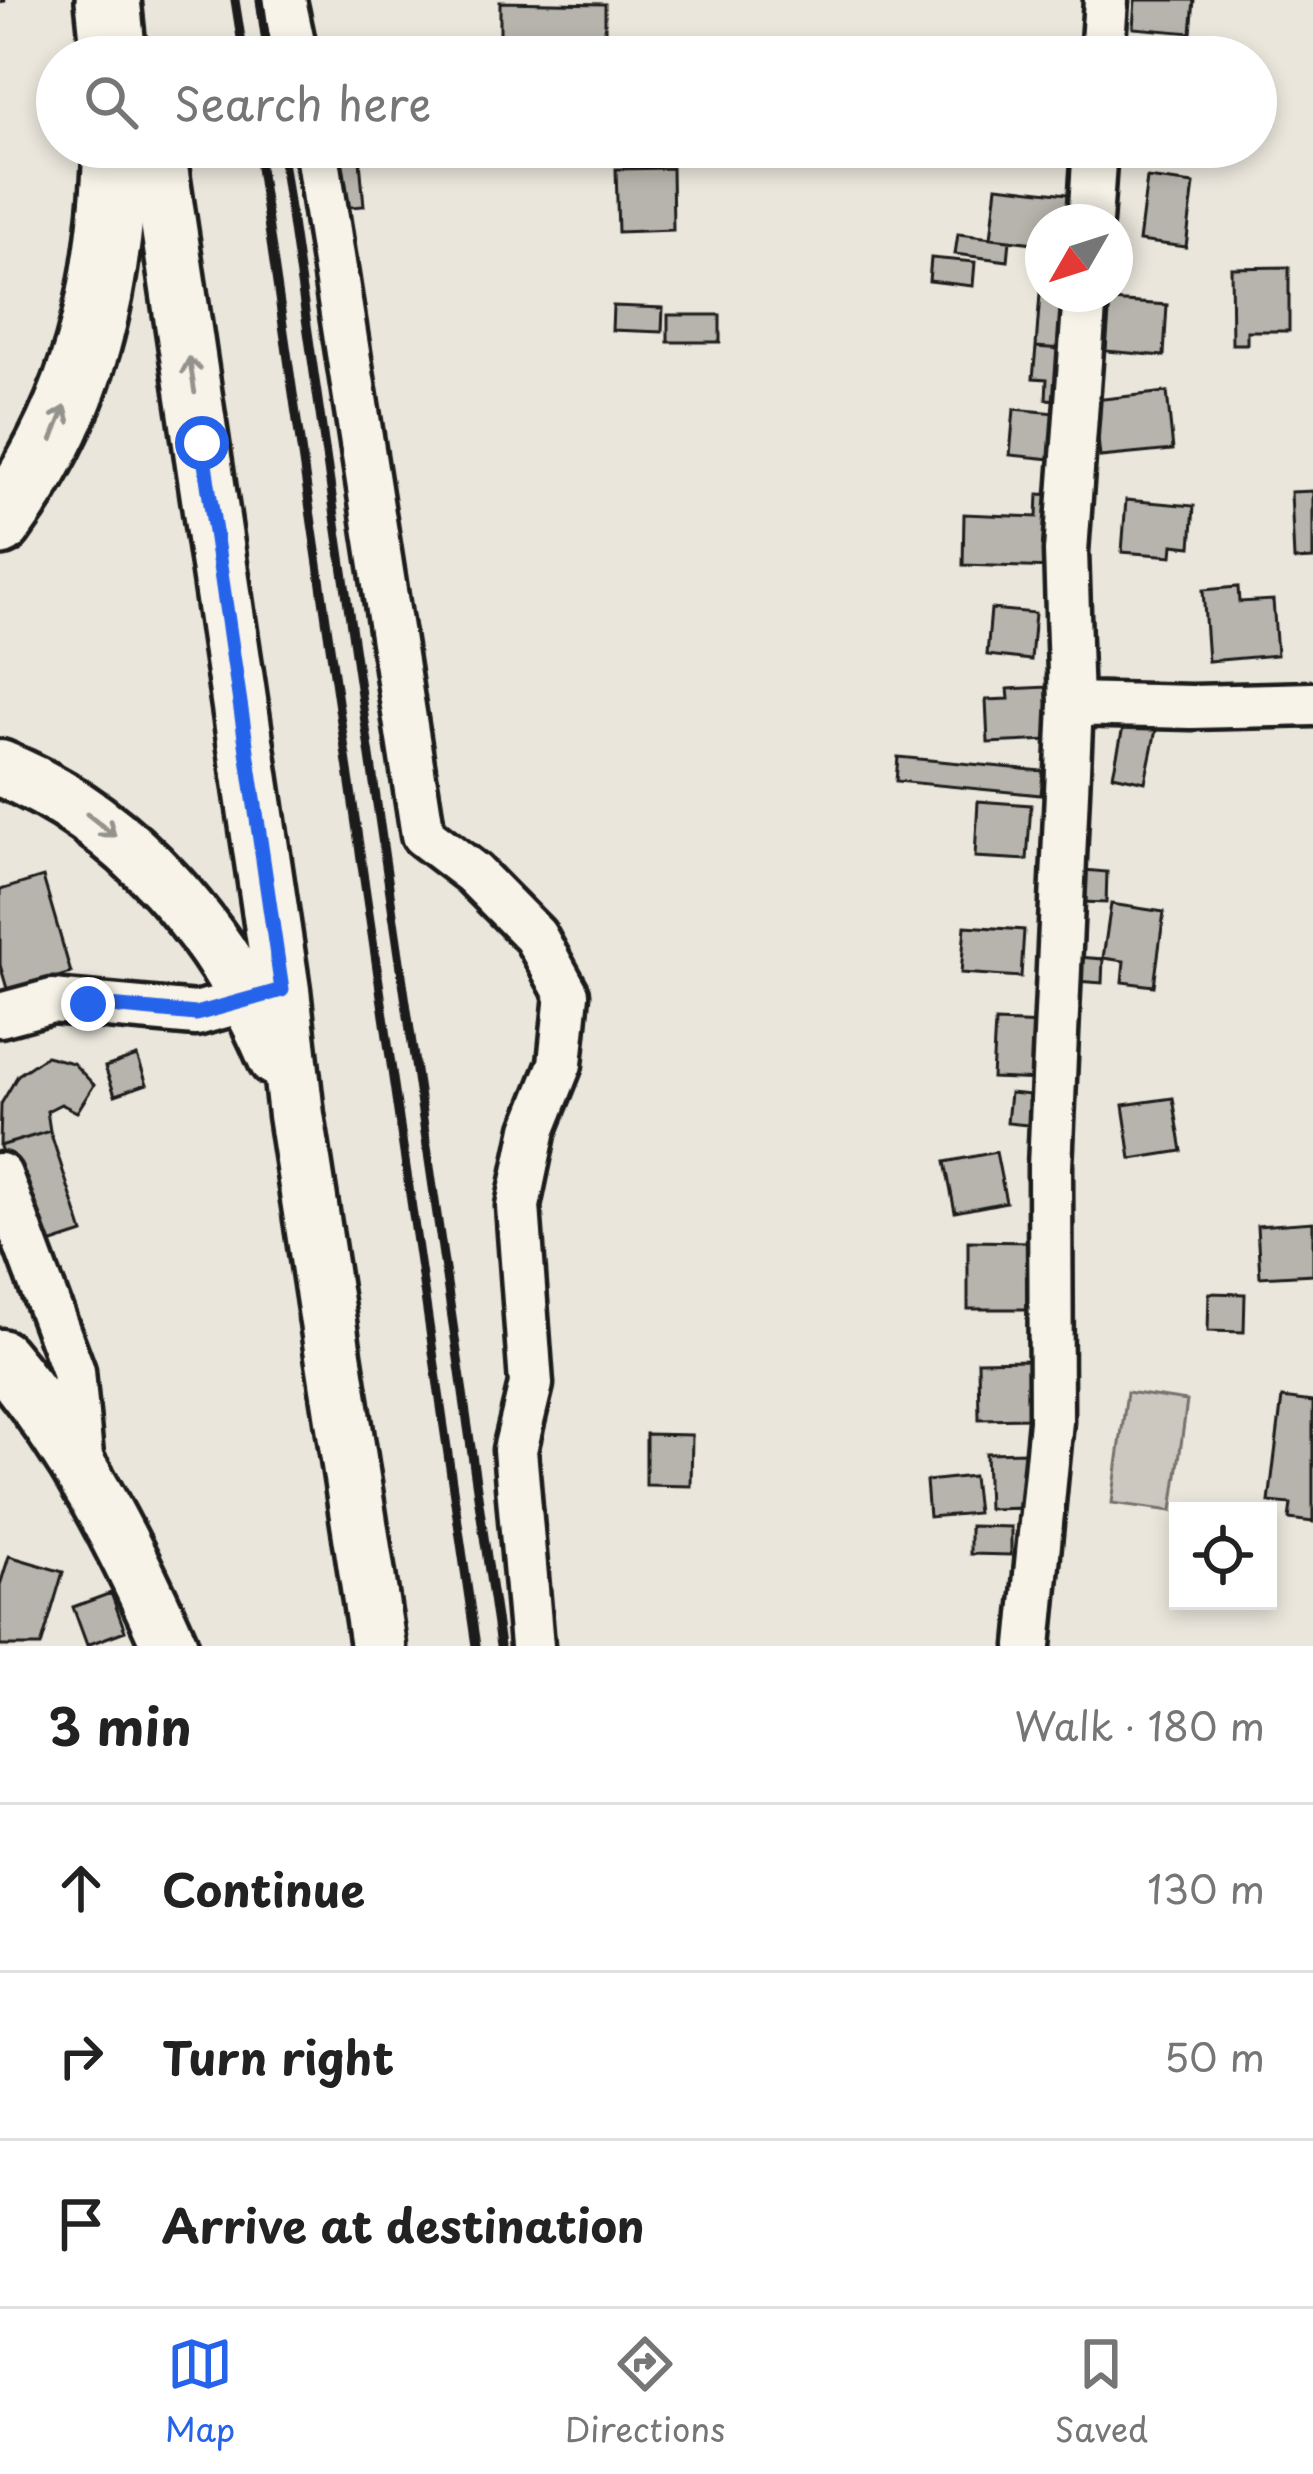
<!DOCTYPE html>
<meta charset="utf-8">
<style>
:root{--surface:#fff;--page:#f6f6f6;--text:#222;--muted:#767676;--line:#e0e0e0;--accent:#2563eb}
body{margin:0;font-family:"Playpen Sans",sans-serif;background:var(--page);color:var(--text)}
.controls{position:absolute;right:36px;bottom:36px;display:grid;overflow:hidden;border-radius:0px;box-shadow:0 6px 18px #0003}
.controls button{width:108px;height:108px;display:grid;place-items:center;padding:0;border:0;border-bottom:3px solid var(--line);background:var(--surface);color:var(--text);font:60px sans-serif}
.compass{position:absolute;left:1025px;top:204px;width:108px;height:108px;border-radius:50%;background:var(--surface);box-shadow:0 6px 18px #0003;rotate:231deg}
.stop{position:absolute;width:36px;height:36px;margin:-27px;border:9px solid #2563eb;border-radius:50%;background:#fff}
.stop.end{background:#2563eb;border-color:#fff;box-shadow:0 3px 12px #0008}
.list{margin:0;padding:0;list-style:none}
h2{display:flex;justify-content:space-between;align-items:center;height:156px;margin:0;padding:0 48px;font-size:51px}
h2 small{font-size:39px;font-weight:400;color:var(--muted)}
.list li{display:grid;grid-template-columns:78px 1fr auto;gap:36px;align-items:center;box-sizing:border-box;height:168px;padding:0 48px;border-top:3px solid var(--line)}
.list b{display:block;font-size:45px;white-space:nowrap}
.list em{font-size:39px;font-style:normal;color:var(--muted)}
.icon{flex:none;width:66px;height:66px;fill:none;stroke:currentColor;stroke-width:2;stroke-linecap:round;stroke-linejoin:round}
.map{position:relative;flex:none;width:1313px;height:1646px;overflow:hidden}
.search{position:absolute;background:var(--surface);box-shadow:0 6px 18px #0003;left:36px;right:36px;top:36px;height:132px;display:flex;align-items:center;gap:30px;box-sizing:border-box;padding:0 42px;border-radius:66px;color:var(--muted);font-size:45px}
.sheet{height:660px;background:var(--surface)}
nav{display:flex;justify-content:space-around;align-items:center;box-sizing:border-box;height:168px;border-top:3px solid var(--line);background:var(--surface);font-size:33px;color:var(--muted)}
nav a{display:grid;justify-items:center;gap:6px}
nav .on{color:var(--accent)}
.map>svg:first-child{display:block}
.green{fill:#ccc8c0;stroke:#74726e;stroke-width:3}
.building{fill:#b6b4ac;stroke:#1c1c1c;stroke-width:3}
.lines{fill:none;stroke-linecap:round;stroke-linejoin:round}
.minor-casing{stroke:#1c1c1c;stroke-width:51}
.major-casing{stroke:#1c1c1c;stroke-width:63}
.highway-casing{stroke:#1c1c1c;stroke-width:72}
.path{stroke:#1c1c1c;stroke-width:4.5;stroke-dasharray:9 9;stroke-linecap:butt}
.minor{stroke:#f7f3e8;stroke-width:42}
.major{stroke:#f7f3e8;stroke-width:54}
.highway{stroke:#f7f3e8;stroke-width:63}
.rail{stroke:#1c1c1c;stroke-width:9}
.oneway{stroke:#94928c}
.route{stroke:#2563eb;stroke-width:15}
</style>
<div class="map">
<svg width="1313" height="1646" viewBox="0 0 1313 1646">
<rect width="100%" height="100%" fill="#eae6dc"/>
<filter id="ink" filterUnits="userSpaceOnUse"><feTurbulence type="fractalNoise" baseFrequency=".00833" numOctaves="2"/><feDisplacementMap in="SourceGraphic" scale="24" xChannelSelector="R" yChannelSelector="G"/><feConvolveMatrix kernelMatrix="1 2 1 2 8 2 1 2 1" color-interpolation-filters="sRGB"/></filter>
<g filter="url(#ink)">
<path class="green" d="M1127,1392L1187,1401L1172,1511L1112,1503Z"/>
<path class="building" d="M1135,0H1194L1191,33L1133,28Z
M500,2L605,4V52L500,49Z
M359,149L364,206L339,208L334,152Z
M672,168L673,230L618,232L616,169Z
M1147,178L1194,184L1186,247L1139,241Z
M997,186L1086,196L1083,222H1043V244L991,238Z
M958,234L1010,240L1008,261L955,254Z
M931,258L975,262L973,286L929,281Z
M1289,267V331H1247V344H1232L1231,268Z
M1041,280L1043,294H1080L1075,350L1036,347Z
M1110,301L1167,305L1164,356L1106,351Z
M613,306L663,308L662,332L612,330Z
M668,315H720V342H668Z
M1036,347L1075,350L1071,401L1046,399L1047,379L1033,378Z
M1167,392L1173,450L1100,457L1094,400Z
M1014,409L1066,414L1062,460L1010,455Z
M1313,491V559L1294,560L1291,492Z
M1038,494L1057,495L1054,568L963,565L964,514L1037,517Z
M1126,500L1194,506L1191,547L1173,545L1172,556L1122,552Z
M1238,587L1239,602L1273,600L1277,655L1208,661L1203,590Z
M991,609L1035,613L1031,660L987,655Z
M1047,687L1050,740L988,743L986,700L1009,699L1008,689Z
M1125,718L1157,725L1145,782L1113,775Z
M898,757L1043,771L1041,795L896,781Z
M978,801L1031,805L1027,860L975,857Z
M1084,870L1107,872L1106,903L1082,902Z
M43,877L71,973L8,992L0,965V890Z
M1111,904L1164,912L1154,986L1122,982L1124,961L1103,958Z
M965,926L1024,930L1021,977L961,973Z
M1078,957L1103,959L1102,983L1076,981Z
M995,1022L1045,1024L1042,1080L992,1078Z
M46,1056L73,1063L94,1085L77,1112L61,1104L47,1111L50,1131L0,1146L1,1104L18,1075Z
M137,1056L147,1084L115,1095L105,1067Z
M1010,1093L1041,1096L1038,1126L1007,1123Z
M1173,1098L1182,1151L1131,1159L1123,1105Z
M50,1131L83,1233L31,1250L0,1146Z
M996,1152L1006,1202L955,1212L945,1162Z
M1313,1222V1274L1260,1277L1257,1226Z
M968,1241L1034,1242L1033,1309H968Z
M1209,1293L1245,1294L1244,1332L1208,1331Z
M1031,1360L1032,1418L979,1419L978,1361Z
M1282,1398L1313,1402V1522L1289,1519L1291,1504L1269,1502Z
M646,1434L692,1435L691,1486L646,1485Z
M1026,1452L1028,1508L988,1509L986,1453Z
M973,1476L977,1513L929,1517L926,1481Z
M970,1526L1011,1527V1555L970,1554Z
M9,1556L63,1572L41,1646H0V1585Z
M111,1593L125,1631L87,1645L73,1607Z"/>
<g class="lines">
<defs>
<path id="minor" d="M284,0L296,57
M1102,57L1106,0
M316,147L423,835L473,873L535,936L567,994L560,1064L534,1129L518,1206L531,1384L515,1450L532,1646
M1090,222L1095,147
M1071,704L1192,707L1313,704
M0,1015L52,1001L196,1014L275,992
M0,1175L73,1371L82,1467
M1029,1646L1051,1421L1050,1167L1071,704L1066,551L1085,294"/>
<path id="major" d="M157,147L282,990L296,1115L378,1646
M0,768C127,819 224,934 276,1059
M0,1357C74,1445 124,1542 170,1646"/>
<path id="highway" d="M108,0L114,57
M0,523C86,406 110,290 116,147"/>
</defs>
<use href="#minor" class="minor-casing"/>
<use href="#major" class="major-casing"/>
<use href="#highway" class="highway-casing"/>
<path class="path" d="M0,1L6,0"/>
<use href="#minor" class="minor"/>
<use href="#major" class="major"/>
<use href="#highway" class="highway"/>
<path class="rail" d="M235,0L244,57
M260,0L268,57
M257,147L476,1646
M281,147L500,1646"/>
</g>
<defs><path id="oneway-shaft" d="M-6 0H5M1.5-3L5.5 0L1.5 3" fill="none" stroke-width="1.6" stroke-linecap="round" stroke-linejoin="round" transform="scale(3)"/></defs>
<g class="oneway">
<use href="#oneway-shaft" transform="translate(192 375) rotate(-99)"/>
<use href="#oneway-shaft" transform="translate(59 423) rotate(-68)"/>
<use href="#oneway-shaft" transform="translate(101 825) rotate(38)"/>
</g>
</g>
<g class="lines" filter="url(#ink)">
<path class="route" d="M88,1004L196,1014L282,990L202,443"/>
</g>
</svg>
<div class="controls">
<button><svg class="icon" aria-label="locate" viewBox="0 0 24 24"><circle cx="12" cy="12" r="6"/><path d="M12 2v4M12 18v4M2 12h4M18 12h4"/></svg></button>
</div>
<svg class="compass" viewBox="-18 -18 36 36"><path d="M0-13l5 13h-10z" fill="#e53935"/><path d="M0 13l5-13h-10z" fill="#767676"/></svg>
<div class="stop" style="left:202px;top:443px"></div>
<div class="stop end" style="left:88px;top:1004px"></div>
<div class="search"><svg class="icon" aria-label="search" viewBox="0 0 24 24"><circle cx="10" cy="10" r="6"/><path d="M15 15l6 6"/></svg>Search here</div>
</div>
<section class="sheet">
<h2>3 min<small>Walk · 180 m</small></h2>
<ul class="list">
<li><svg class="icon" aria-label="ahead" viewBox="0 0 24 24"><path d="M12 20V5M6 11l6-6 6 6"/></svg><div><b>Continue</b></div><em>130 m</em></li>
<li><svg class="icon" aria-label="right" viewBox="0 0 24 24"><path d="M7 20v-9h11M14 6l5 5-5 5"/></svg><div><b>Turn right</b></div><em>50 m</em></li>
<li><svg class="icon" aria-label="arrive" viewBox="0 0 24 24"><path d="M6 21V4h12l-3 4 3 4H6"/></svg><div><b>Arrive at destination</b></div></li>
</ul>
</section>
<nav>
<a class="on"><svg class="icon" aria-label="map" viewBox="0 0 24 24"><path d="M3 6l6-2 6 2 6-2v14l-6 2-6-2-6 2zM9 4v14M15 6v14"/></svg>Map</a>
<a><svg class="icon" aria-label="directions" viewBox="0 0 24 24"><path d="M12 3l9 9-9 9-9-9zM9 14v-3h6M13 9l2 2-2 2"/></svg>Directions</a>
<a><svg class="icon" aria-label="saved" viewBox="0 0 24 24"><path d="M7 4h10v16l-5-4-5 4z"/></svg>Saved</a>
</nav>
